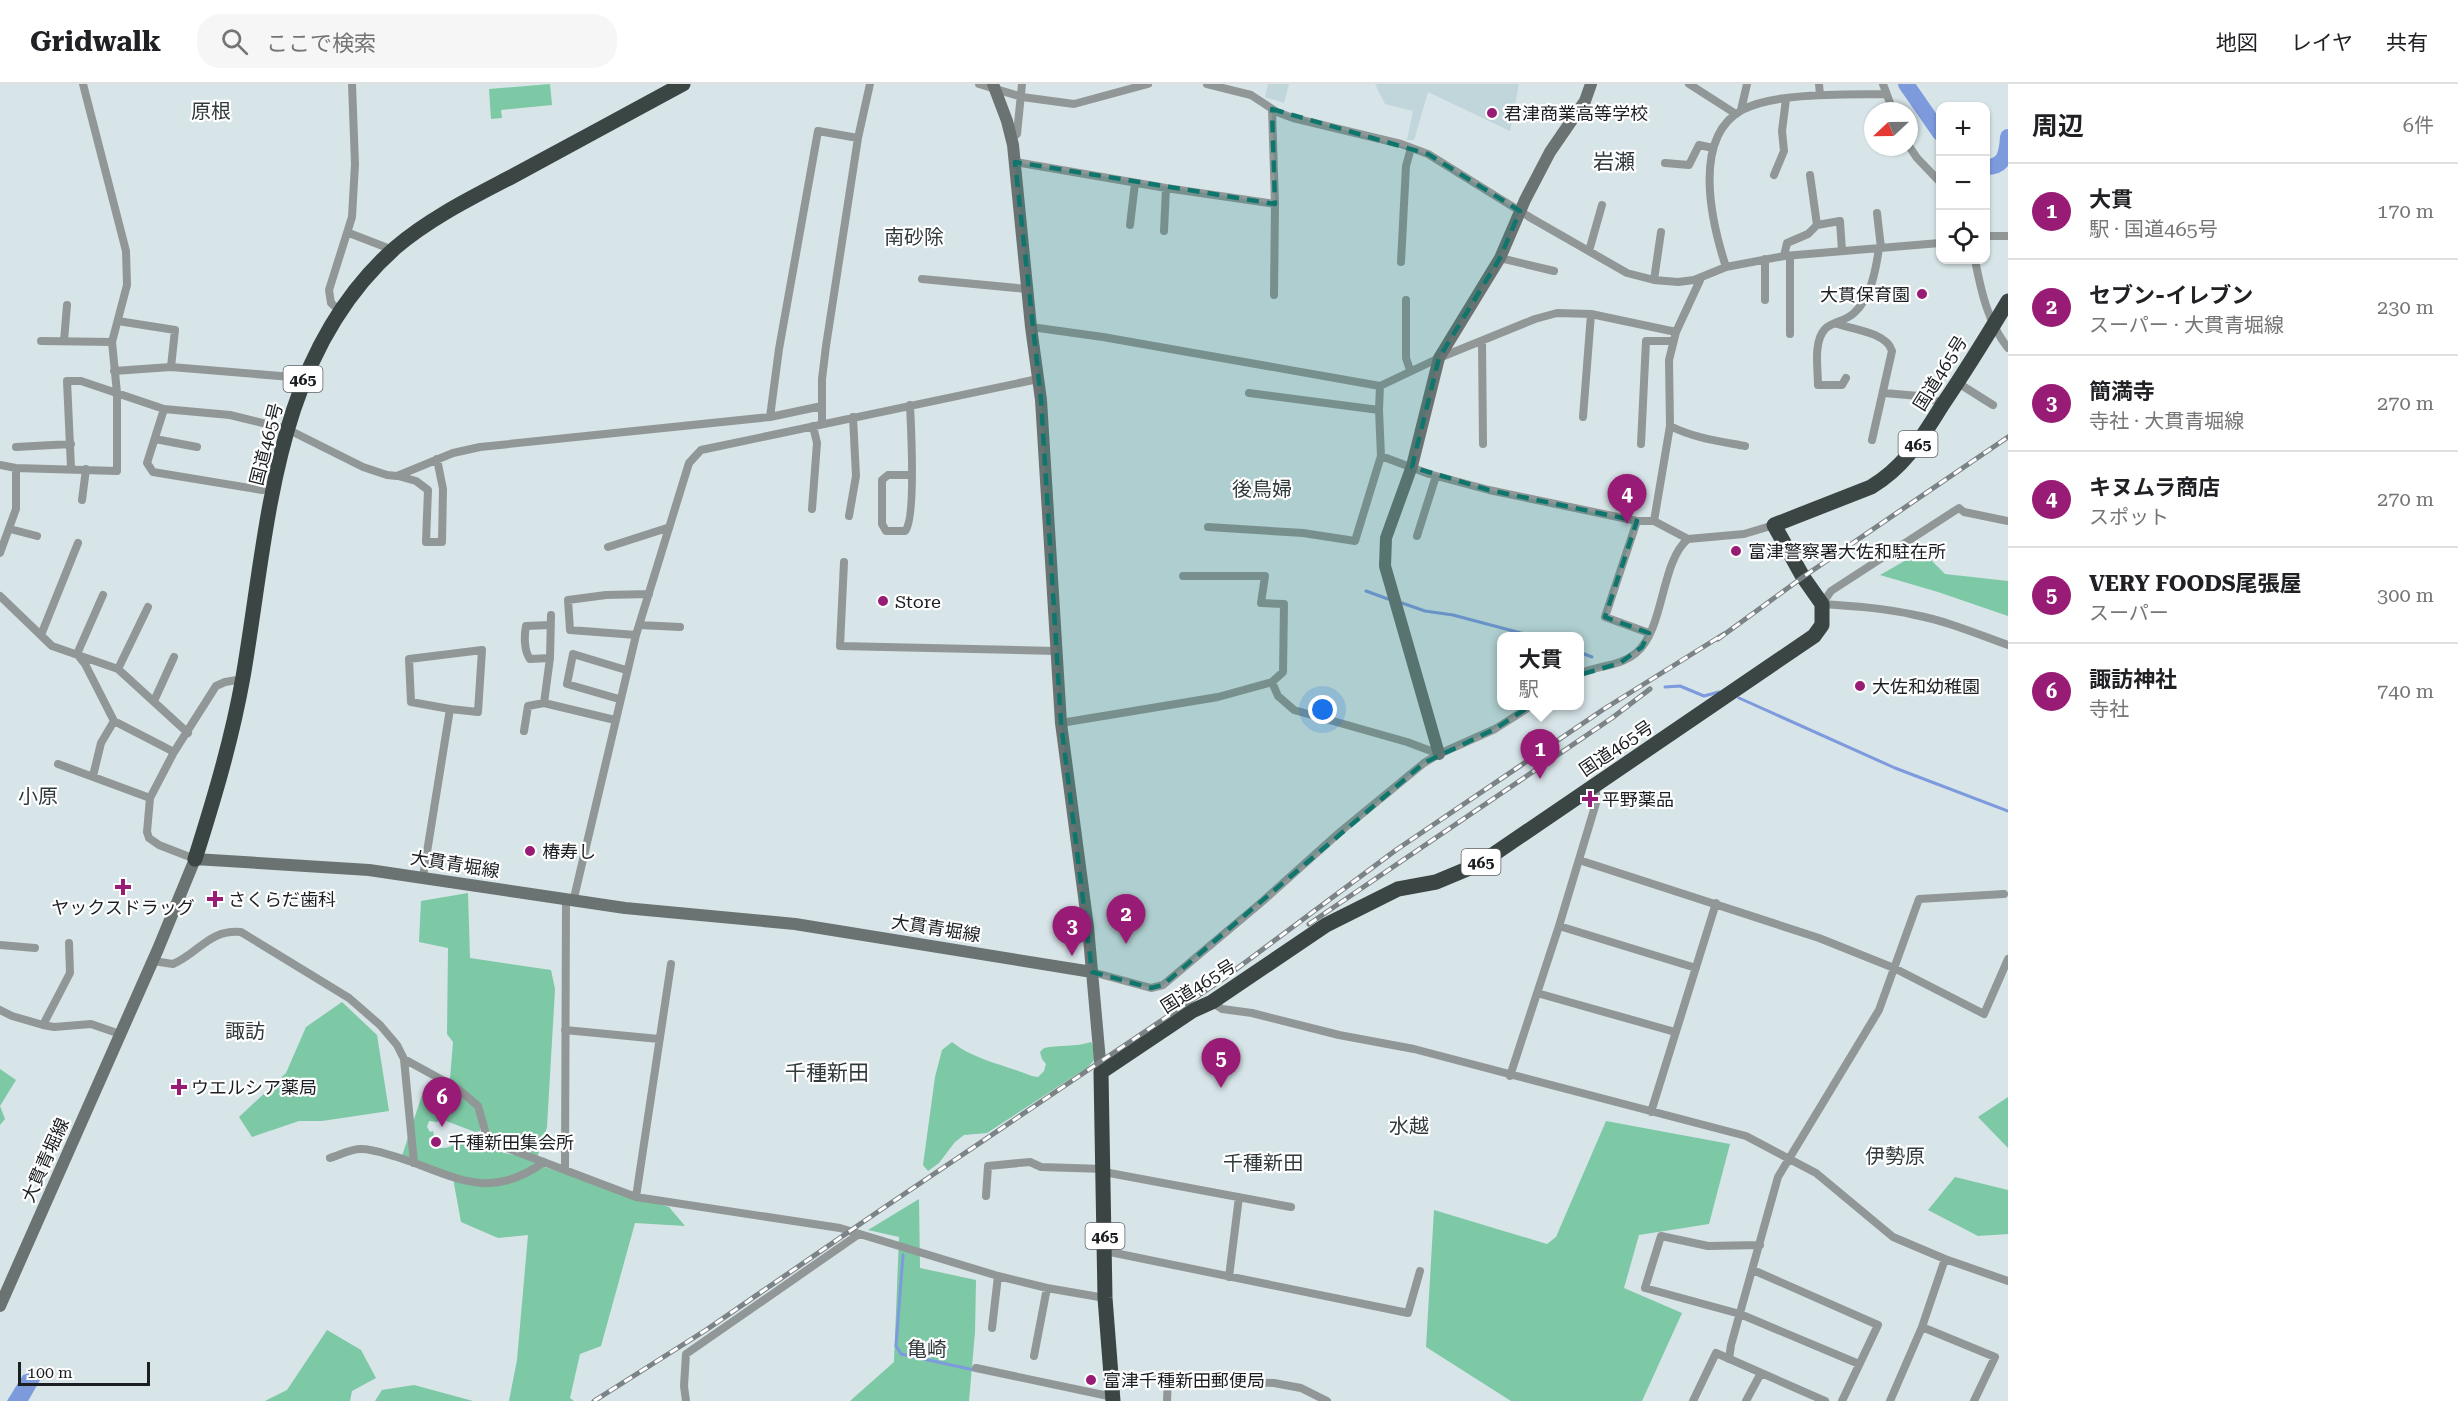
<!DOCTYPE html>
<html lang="ja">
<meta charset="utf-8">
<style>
:root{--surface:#fff;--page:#f6f6f6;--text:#202124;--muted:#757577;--line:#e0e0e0;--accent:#981c75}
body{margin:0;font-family:"Roboto Serif","Noto Sans JP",serif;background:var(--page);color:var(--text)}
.controls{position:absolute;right:18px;top:18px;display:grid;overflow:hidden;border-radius:12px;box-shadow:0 2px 4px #0004}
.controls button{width:54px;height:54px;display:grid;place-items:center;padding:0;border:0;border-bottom:2px solid var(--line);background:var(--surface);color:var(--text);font:30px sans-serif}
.compass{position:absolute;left:1864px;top:18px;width:54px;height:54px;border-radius:50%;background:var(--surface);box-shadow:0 2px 4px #0004;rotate:248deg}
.scale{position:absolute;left:18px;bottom:15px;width:132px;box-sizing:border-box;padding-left:6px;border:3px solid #1b1f21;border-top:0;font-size:16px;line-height:21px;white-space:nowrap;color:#1b1f21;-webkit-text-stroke:4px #fff;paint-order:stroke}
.you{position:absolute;left:1323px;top:626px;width:21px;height:21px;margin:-15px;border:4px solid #fff;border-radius:50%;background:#1a73e8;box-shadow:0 0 0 9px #1a73e833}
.badge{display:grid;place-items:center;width:39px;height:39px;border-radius:50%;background:var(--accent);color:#fff;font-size:20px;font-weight:700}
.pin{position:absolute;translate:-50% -50px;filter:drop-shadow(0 2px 3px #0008)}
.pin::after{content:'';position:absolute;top:32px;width:21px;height:18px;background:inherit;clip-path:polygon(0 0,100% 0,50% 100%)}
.popup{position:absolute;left:1497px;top:548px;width:87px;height:78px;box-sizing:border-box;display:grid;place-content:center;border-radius:12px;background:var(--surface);filter:drop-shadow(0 2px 4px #0005);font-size:20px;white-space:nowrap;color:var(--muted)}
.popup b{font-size:22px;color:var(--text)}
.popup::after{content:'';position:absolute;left:50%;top:100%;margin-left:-12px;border:12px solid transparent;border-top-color:var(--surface)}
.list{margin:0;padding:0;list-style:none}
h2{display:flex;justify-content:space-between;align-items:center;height:78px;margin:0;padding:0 24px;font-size:26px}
h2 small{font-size:20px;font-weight:400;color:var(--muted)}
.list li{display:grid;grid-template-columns:39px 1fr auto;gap:18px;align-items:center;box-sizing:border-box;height:96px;padding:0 24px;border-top:2px solid var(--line)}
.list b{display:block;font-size:22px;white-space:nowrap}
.list p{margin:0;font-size:20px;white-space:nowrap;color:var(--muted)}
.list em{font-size:20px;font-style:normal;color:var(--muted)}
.icon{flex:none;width:33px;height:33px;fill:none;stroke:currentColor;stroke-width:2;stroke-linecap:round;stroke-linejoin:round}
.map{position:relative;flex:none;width:2008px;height:1317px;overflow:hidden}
header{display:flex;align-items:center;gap:36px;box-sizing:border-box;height:84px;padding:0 30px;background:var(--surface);border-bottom:2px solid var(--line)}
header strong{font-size:28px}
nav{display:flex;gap:33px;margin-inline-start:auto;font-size:21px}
.search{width:420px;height:54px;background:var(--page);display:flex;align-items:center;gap:15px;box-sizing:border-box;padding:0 21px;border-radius:24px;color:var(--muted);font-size:22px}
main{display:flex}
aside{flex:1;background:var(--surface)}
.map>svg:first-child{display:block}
.built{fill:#c1d6db}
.green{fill:#7dc8a5;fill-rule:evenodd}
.water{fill:#7d9add}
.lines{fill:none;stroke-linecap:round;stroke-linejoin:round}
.stream{stroke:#7d9add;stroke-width:3}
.river{stroke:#7d9add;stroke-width:16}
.street{stroke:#919796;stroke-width:8}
.secondary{stroke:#6b7372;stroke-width:12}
.highway{stroke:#3a4544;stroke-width:15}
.rail-casing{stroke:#7b8386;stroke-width:5}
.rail{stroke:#fff;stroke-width:3;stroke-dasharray:9;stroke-linecap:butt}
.marked{fill:#0f766e;fill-opacity:0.2;stroke:#0f766e;stroke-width:4.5;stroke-dasharray:12 8;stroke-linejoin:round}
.poi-dot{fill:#981c75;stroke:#fff;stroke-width:2}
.labels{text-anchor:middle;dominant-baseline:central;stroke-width:4.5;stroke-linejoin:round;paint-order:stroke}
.shield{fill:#fff;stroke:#5f6264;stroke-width:1.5}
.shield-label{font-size:16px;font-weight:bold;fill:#1b1f21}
.poi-label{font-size:18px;fill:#1b1f21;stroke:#fff;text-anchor:start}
.street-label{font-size:18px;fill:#1b1f21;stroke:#fff}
.neighbourhood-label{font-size:20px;fill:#303a3d;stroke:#fff}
.quarter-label{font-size:21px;fill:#303a3d;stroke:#fff}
</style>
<header>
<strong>Gridwalk</strong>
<div class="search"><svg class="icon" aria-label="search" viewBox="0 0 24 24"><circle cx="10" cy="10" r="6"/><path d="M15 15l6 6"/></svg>ここで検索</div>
<nav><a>地図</a><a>レイヤ</a><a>共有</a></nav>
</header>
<main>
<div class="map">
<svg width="2008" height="1317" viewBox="0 0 2008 1317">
<rect width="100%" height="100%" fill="#d7e4e8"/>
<path class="built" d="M1268,0H1289L1284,19L1265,13Z
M1375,0H1519L1510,47L1428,8L1414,56H1407L1413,27L1385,20Z"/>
<path class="green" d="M550,0L552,21L501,26L502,34L491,35L489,5Z
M1922,467L1945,490L2008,497V532L1938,508L1880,491Z
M468,809L470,874L551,886L555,905L547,1043L535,1080L669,1123L685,1142L635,1139L601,1262L580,1270L570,1314L574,1317H509L517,1276L528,1151L498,1154L461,1138L453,1094L400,1078L423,1008L449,1007L453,958L447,950L448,864L419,858L421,817ZM441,1035L475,1048L480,1047L481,1041L492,1056L512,1061L517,1066L516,1071C498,1070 484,1058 465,1059C451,1059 445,1071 429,1058V1054L434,1052L433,1047L430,1048L427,1043L429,1037L437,1038Z
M342,918L377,951L389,1027L322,1037H299L252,1053L239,1033L286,989L306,943Z
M952,958C974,976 1005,981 1032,992L1038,993L1044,987L1046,980L1042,975L1040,968L1044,964C1059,961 1076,963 1091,958L1095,966V975L1088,983L987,1049L964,1051L955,1058L939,1079L928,1087L923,1081L935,993L942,966Z
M0,985L16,996L0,1022L5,1035L0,1041Z
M2008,1013V1064L1978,1033Z
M1606,1037L1730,1060L1709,1140L1639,1151L1624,1204L1682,1229L1642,1317H1511L1426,1263L1434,1126L1547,1160L1556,1153Z
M1955,1093L2008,1106V1150L1978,1152L1928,1126Z
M919,1115L920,1184L976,1196L975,1248L969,1317H850L894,1278L899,1153L868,1146Z
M327,1246L361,1266L376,1294L352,1307L350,1317H265L287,1306Z
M414,1301L473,1317H375L382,1306Z"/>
<path class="water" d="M47,1284L28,1317H7L23,1291Z"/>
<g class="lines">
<path class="stream" d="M1366,507L1388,515
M1402,519L1425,527L1453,531L1532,552
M1579,568L1592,573
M1665,603L1680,602L1704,612L1719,608
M1739,614L1895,684L2008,727
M903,1171L896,1262L901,1270L974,1286"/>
<path class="river" d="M1906,0L1940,49
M1986,83C2005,83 2007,69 2008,53"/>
<path class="street" d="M979,0L1022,13L1074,20L1148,0
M1207,0L1251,11L1277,28L1293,34L1401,60L1428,70L1531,134L1627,189L1654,196L1678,198L1694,196L1726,183L1784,172L1940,159
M1689,0L1736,30
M1819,0L1820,11
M1883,0L1893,27
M1272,25L1275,120L1274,211
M1741,26L1747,0
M1011,55L1017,50L1022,0
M1909,62L1917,74L1940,98
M1015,78L1166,104L1275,120
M1665,79L1689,81L1699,61L1713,64
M1774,91L1784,67L1782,47L1786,15
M1810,91L1817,141L1840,137L1842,167
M1877,129L1881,164
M1130,141L1135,99
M1164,147L1166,104
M349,149L393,166
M1986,152H2008
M1589,167L1602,121
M1784,172L1787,159L1808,150L1817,141
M1500,174L1554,187
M1765,175V216
M1975,176C1981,207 1988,239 2008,264
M1401,178L1406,82L1411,64
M1726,183C1712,140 1691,54 1742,26C1775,8 1847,11 1886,10
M922,195L1027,205
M1654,196L1661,148
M1406,216V274L1410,286
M340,227L331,219L329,206L352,133L355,80L352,0
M118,237L175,246L171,283
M1837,240C1853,245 1887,249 1892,267L1872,356
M1031,243L1103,253L1380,302L1439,274L1535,235L1557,229L1591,230L1676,248
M1790,250V172
M41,257L112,258
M64,257L67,221
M1482,257L1483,360
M114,287L171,283L304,294
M1846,294L1842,301H1818C1818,285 1813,258 1825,245C1832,238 1846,237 1854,229C1871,214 1876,185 1879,164
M1958,299L1993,321
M1249,309L1379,326
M1884,309L1919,312L1944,319
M910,321C911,341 916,436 905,447H886L882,440V396L888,391H911
M164,325L147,379L153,388L262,406
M770,333L779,265L818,47L858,54
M1583,333L1591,230
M822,340V295L826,262L858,54L870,0
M1670,342C1694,354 1718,357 1745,362
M155,355L197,363
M1641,360L1646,257H1673
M16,363L71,360
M1381,372L1429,390L1489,406L1637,437H1654L1688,455
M0,381L16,384L117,387V309L112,258L127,201L126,167L83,0
M71,384L67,297H81L164,325L230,331L287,345L363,383L387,391L397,392L453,369L480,363L770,333L822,322
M398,392L416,397L428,406L426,458H442L443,405L437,375
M82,416L86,385
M812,425L817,359L813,342
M849,432L856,392L853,333
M1637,437L1605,533L1649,549
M1654,437L1670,342L1669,276L1676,248L1701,194
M1208,443L1303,449L1355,457L1381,372L1379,326L1380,302
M10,445L37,452
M1417,452L1436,392
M608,463L667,444
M0,469L16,425V384
M844,478L840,562L1056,567
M0,512L52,562L118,585L188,649
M1822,520L1831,507L1959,424L1964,428L2008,437
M1822,520C1853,522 1884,524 1915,531C1947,537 1977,550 2008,561
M550,541L526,542C524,552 524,567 530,575L550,574
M639,541L680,543
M41,551L78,459
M636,551L570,546L568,516L606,511L649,510
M118,585L148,523
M1579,590C1598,581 1619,583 1636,569C1665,545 1660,478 1688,455L1744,450L1774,441
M1272,598L1278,612L1294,626L1407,658L1439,670
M619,615L567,600L573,570L626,586
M154,617L174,573
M544,619L550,574L551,531
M114,637L174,668
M1061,639L1218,613L1272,598L1283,588L1284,520L1261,519L1265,492H1183
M524,647L528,622L544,619L615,636
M58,680L150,714
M93,692L101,659L114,637L85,580L77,570L103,511
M195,775L159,761L149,754L147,748L150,714L174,668L216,602L225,598L243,595
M1579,776L1819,854L1894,884L1984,930L2008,875
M423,793L450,625L478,628L482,566L409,575L411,618L450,625
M573,818L636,551L689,379L701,366L1038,295
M1559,842L1696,884
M0,861L35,864
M153,877L173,880C199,869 209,845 241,848L349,914L380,941L397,961L404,975L457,1004L478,1022L488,1057L636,1113L840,1144L998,1192L1047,1204L1105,1214
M1092,888L1151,904L1163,901L1263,817L1340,748L1424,679L1439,670L1495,645L1531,622
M1537,909L1675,948
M1212,918L1222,925L1252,929L1339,951L1414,965L1746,1052L1816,1089L1893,1153L1945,1175L2008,1197
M0,926L12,932L43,941L54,943L91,940L120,950
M43,941L70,889L69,859
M565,946L659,955
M404,975L414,1079
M1510,992L1559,842L1596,719V701
M1651,1028L1716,819
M330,1074C340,1071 350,1065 361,1065C373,1065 386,1070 397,1073C454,1091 487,1119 544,1078
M565,1086L566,817
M1104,1088L1291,1123
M986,1112L988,1082L1030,1078L1041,1083L1104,1085
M636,1113L671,880
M1760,1161L1708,1162L1661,1152L1645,1204L1740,1230L1859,1280
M1105,1167L1408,1229L1420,1187
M1753,1186L1878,1241L1842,1317
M1229,1193L1239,1113
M1922,1243L1995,1273L1974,1317
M992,1244L998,1192
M1034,1272L1047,1204
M1729,1275L1731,1261L1778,1093L1879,926L1919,815L2004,810
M976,1284L1113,1313
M1111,1292L1274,1299L1301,1304L1327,1317
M686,1317L684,1302L686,1270L859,1150
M1167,1317L1168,1294
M1693,1317L1716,1269L1825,1317
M1746,1317L1761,1289
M1890,1317L1922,1243L1945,1175"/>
<path class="secondary" d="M993,0L1007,37L1013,61L1031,243L1041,316L1061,639L1088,843L1101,988
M1439,670L1385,482L1386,454L1412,382L1439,274L1500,174L1525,116L1550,68L1585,17L1591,0
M0,1222L158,865L195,775L369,786L625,824L795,840L1092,888"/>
<path class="highway" d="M195,775C214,715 232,655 243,593C269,443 272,273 395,164C430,134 473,113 513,92C570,61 626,31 683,0
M1113,1317L1105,1214L1101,988L1192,927L1212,918L1326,841L1398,805L1436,798L1472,783L1494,770L1814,552L1822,541V520L1803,493L1774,441L1871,403C1906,382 1922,353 1943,320C1966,286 1987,252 2008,217"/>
<defs>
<path id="rail" d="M1718,555L1803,493L2008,353
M1309,840L1612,634L1650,605
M594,1317L706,1246L879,1127L1223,895L1396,766L1604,625L1724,550"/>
</defs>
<use href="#rail" class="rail-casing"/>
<use href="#rail" class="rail"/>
</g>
<path class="marked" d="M1272,25L1428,70L1520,127L1500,174L1439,274L1412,383L1489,406L1637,437L1605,533L1649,549L1642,563L1620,579L1576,592L1495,645L1424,679L1163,901L1151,904L1092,888L1061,639L1041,316L1015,78L1275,120Z"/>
<g class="poi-dot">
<circle cx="1492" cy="29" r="6"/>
<circle cx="1922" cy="210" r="6"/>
<circle cx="1736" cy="467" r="6"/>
<circle cx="883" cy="517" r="6"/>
<circle cx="1860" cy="602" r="6"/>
<path d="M1587 706h6v6h6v6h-6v6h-6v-6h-6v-6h6z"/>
<circle cx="530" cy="767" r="6"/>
<path d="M120 794h6v6h6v6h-6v6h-6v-6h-6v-6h6z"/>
<path d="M212 806h6v6h6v6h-6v6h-6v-6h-6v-6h6z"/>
<path d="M176 994h6v6h6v6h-6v6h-6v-6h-6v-6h6z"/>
<circle cx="436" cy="1058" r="6"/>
<circle cx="1091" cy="1296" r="6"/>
</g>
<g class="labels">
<g class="shield">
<rect x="283.5" y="282" width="39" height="26" rx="4.5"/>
<rect x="1898.5" y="347" width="39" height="26" rx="4.5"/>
<rect x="1461.5" y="765" width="39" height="26" rx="4.5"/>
<rect x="1085.5" y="1139" width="39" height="26" rx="4.5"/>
</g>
<g class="shield-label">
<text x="303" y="295">465</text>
<text x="1918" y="360">465</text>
<text x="1481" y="778">465</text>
<text x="1105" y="1152">465</text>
</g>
<g class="poi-label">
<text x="1504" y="29">君津商業高等学校</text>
<text x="1910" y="210" text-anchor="end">大貫保育園</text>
<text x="1748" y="467">富津警察署大佐和駐在所</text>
<text x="895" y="517">Store</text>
<text x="1872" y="602">大佐和幼稚園</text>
<text x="1602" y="715">平野薬品</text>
<text x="542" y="767">椿寿し</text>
<text x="228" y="815">さくらだ歯科</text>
<text x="123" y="823" text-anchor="middle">ヤックスドラッグ</text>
<text x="191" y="1003">ウエルシア薬局</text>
<text x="448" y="1058">千種新田集会所</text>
<text x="1103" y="1296">富津千種新田郵便局</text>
</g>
<g class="street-label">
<text transform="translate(1940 289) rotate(-58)">国道465号</text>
<text transform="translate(266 360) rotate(-76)">国道465号</text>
<text transform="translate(1616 664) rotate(-34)">国道465号</text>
<text transform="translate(455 780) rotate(9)">大貫青堀線</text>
<text transform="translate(936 844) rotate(9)">大貫青堀線</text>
<text transform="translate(1198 902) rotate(-32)">国道465号</text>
<text transform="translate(45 1076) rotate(-66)">大貫青堀線</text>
</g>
<g class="neighbourhood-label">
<text x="211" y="27">原根</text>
<text x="914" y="153">南砂除</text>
<text x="1262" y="405">後鳥婦</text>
<text x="38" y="712">小原</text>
<text x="245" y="947">諏訪</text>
<text x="1409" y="1042">水越</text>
<text x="1895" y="1072">伊勢原</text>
<text x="1263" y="1079">千種新田</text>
<text x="927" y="1265">亀崎</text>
</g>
<g class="quarter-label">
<text x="1614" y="78">岩瀬</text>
<text x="827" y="989">千種新田</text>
</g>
</g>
</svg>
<div class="controls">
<button>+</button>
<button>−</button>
<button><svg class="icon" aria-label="locate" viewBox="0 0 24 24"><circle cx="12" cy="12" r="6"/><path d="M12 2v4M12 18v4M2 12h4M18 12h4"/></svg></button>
</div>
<svg class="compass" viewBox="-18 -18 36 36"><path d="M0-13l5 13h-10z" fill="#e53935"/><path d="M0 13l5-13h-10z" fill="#757577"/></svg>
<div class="scale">100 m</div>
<div class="you"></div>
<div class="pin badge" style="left:1540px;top:695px">1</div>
<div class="popup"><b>大貫</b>駅</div>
<div class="pin badge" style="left:1126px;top:860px">2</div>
<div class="pin badge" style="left:1072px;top:872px">3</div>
<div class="pin badge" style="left:1627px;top:440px">4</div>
<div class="pin badge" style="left:1221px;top:1004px">5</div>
<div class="pin badge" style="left:442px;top:1043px">6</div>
</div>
<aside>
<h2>周辺<small>6件</small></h2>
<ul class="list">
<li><span class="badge">1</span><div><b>大貫</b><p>駅 · 国道465号</p></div><em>170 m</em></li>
<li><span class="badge">2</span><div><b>セブン-イレブン</b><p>スーパー · 大貫青堀線</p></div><em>230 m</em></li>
<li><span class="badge">3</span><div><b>簡満寺</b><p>寺社 · 大貫青堀線</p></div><em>270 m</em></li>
<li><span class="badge">4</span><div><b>キヌムラ商店</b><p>スポット</p></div><em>270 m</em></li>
<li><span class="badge">5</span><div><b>VERY FOODS尾張屋</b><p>スーパー</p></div><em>300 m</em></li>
<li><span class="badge">6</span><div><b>諏訪神社</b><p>寺社</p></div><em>740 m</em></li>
</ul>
</aside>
</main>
